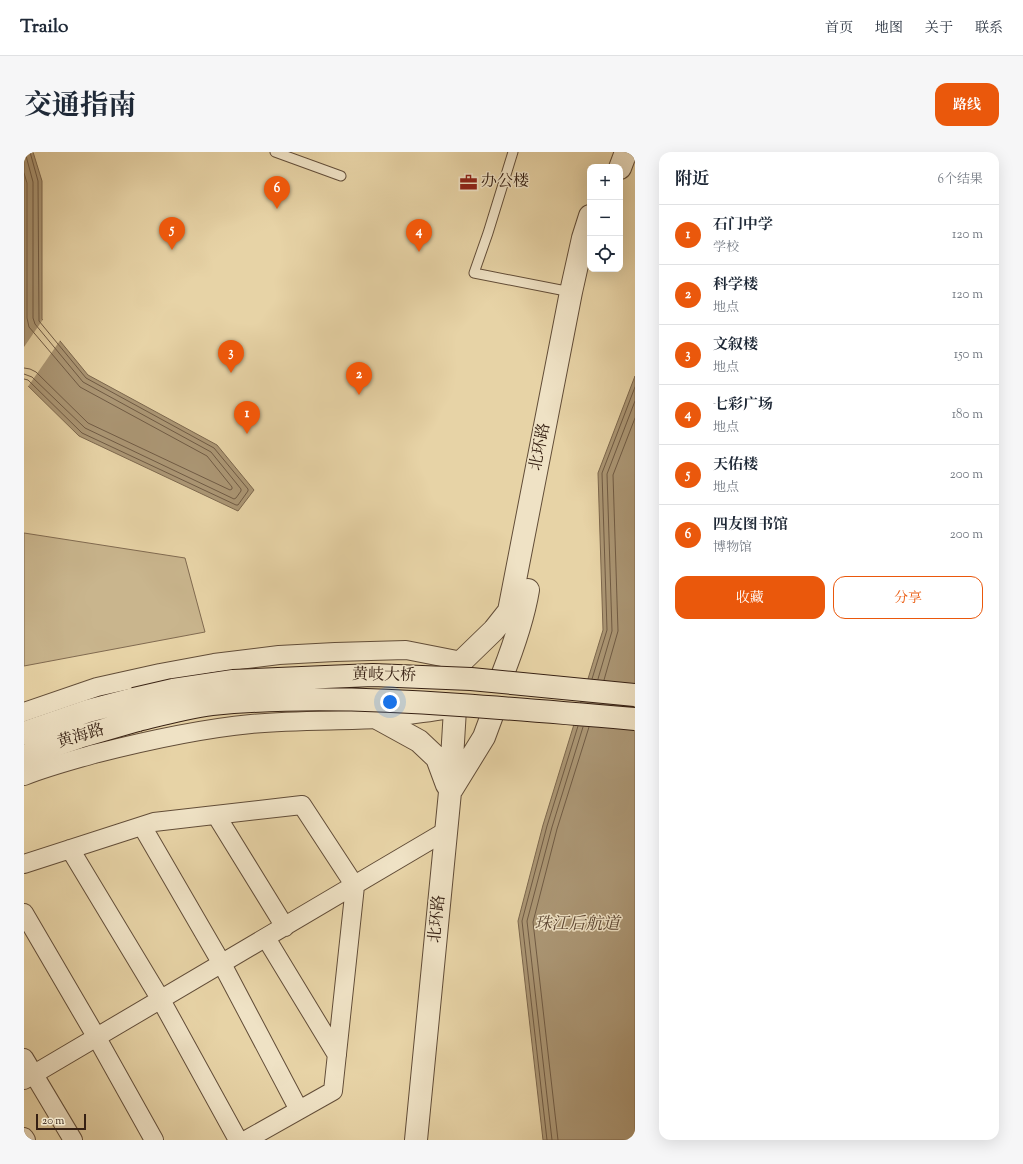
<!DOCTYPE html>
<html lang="zh">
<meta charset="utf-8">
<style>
:root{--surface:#fff;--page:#f6f6f7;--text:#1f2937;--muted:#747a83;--line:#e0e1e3;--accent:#ea580c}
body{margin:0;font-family:"Sorts Mill Goudy","Noto Serif SC",serif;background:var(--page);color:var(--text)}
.controls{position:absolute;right:12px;top:12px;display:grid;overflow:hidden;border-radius:8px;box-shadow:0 4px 16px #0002}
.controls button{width:36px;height:36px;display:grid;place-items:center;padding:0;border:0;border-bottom:1px solid var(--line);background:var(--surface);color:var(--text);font:20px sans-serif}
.scale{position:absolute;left:12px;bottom:10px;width:50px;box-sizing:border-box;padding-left:4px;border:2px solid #362013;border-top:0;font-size:11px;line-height:14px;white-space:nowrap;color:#362013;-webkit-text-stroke:3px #efe2c5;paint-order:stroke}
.you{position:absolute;left:366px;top:550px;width:14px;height:14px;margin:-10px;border:3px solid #fff;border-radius:50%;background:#1a73e8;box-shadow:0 0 0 6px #1a73e833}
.badge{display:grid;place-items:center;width:26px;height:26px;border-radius:50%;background:var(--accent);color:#fff;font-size:13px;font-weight:700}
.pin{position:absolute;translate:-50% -33px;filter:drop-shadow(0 1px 2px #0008)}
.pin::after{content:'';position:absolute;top:21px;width:14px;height:12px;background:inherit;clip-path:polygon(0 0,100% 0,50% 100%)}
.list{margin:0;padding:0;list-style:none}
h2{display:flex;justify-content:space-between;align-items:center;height:52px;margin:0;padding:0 16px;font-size:17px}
h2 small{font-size:13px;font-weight:400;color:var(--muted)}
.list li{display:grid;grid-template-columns:26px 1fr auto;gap:12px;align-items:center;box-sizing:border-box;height:60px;padding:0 16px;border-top:1px solid var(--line)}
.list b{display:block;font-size:15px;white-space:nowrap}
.list p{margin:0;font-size:13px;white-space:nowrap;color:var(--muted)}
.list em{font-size:13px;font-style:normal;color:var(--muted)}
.actions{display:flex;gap:8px;padding:12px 16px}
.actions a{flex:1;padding:9px 0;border:1px solid var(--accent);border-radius:12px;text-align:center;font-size:14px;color:var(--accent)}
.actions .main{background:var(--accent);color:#fff}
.icon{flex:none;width:22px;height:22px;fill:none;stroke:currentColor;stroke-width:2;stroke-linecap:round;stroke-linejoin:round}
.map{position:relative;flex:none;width:611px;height:988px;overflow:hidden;border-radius:12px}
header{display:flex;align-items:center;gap:24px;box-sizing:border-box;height:56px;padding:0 20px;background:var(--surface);border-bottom:1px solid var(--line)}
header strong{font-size:19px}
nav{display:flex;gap:22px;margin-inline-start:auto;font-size:14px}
.intro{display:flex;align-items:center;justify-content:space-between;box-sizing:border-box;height:96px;padding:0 24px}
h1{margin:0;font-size:28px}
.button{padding:10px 18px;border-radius:12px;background:var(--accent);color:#fff;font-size:14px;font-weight:700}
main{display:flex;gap:24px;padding:0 24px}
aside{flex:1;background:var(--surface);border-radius:12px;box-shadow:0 4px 16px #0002}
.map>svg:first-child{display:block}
.green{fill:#c9b58d;stroke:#806a50}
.water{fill:#ab9674;stroke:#7c674d}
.pier{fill:#e7d3a6}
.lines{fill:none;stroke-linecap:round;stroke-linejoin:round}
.shore{stroke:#705b44;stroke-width:1}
.service-casing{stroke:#624d38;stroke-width:11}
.minor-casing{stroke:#624d38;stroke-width:20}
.tertiary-casing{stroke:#624d38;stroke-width:24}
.secondary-casing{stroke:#362013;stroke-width:24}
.service{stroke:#efe2c5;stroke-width:9}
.minor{stroke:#efe2c5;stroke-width:18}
.tertiary{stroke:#efe2c5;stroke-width:22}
.secondary{stroke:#efe2c5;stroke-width:22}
.secondary-bridge-casing{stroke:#362013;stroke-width:24;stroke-linecap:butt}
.secondary-bridge{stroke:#efe2c5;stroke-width:22}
.labels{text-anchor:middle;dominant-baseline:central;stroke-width:3;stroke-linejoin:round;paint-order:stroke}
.poi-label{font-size:16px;fill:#362013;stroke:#efe2c5;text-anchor:start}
.street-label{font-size:16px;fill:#362013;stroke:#efe2c5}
.water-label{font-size:17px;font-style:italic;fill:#5f4935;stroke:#efe2c5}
</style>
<header>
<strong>Trailo</strong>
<nav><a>首页</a><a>地图</a><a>关于</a><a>联系</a></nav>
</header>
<div class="intro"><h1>交通指南</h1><a class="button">路线</a></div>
<main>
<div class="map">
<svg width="611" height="988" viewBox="0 0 611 988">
<rect width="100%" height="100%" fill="#e7d3a6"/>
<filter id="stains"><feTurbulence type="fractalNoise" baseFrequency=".005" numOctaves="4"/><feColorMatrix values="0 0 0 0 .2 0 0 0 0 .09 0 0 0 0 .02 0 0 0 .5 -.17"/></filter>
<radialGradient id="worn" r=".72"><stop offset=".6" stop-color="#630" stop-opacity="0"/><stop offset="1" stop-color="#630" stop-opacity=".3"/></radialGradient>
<path class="green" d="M0,381L161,406L181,480L0,514Z"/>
<path class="water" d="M0,0H9L18,29V167L64,223L193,293L230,338L214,359L55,284L0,230Z
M611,224V988H519L494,769L519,673L579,478L574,321Z"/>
<path class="pier" d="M20,166L37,187L3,236L0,232V195Z"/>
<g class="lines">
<path class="shore" d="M0,21L3,31V166L5,175L56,235L183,304L208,335V337L206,338L64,271L12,220L6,217L0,216
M0,222L8,225L61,276L210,347L212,346L217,339V337L187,300L59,230L11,172L9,166V30L1,0
M0,227L4,228L58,281L212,353H214L224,339V337L190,296L62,226L15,169L14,29L6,0
M568,527L583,478L578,321L611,235
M574,527L588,479L583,322L611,249
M580,528L594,479L589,323L611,266
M523,988L498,769L523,674L554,574
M528,988L503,769L528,675L559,575
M534,988L509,770L533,677L565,575"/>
<defs>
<path id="service" d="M251,0L317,24
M489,0L464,81L450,121L547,140"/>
<path id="minor" d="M0,560L73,535L136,521L190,511L255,503L311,500L382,498L438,509
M0,624C23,615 46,609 70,602C121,589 174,577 227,572C269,568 312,569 354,567C376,565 398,561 420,558
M192,663L261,775
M118,674L198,812L275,958
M46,697L137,848L214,988
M0,712L130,670L278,653L331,734L309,939L222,988
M0,761L73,886L130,988
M242,786L313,903
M0,906L49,988
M0,928L422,679
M0,985L2,988"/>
<path id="tertiary" d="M596,16L602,0
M438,509L470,478L485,459L547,140L559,86L566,64
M478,524C489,496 499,468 504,438
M355,567L395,589L413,606L423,633
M428,637L460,585L470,558
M392,988L426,640L431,557"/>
<path id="secondary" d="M0,581L64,559L110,547
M0,604L55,585L114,568"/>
</defs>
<use href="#service" class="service-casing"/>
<use href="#minor" class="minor-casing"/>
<use href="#tertiary" class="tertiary-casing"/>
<use href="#secondary" class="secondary-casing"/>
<use href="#service" class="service"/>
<use href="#minor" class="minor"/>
<use href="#tertiary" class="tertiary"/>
<use href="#secondary" class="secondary"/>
<defs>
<path id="secondary-bridge" d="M110,547L149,538L209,529L349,523L447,527L611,543
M114,568C138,562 163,555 188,552C271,544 354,547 436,553C494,557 553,562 611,567"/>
</defs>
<use href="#secondary-bridge" class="secondary-bridge-casing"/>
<use href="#secondary-bridge" class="secondary-bridge"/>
</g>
<defs>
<symbol id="office-bare" viewBox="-9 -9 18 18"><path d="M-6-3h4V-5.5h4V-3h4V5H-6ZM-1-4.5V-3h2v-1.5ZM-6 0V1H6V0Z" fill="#8f2418" stroke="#efe2c5" stroke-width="2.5" paint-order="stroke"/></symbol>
</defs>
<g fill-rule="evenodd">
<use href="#office-bare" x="432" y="18" width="25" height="25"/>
</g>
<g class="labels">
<g class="poi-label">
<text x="457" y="30">办公楼</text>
</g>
<g class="street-label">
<text transform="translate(517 295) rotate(-79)">北环路</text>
<text transform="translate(360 524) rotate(1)">黄岐大桥</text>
<text transform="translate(57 585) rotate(-17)">黄海路</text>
<text transform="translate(414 767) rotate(-84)">北环路</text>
</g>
<g class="water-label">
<text x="553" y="773">珠江后航道</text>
</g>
</g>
<rect width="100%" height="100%" filter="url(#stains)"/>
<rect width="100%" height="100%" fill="url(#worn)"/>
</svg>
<div class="controls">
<button>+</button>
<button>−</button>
<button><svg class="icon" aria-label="locate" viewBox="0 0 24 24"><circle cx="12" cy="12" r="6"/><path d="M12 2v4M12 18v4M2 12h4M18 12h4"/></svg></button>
</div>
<div class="scale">20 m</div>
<div class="you"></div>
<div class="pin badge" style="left:223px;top:282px">1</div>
<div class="pin badge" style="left:335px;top:243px">2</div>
<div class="pin badge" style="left:207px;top:221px">3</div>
<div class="pin badge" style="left:395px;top:100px">4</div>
<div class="pin badge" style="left:148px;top:98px">5</div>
<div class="pin badge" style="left:253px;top:57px">6</div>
</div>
<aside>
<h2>附近<small>6个结果</small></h2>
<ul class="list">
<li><span class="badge">1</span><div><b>石门中学</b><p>学校</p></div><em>120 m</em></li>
<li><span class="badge">2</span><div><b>科学楼</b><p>地点</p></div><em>120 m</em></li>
<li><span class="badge">3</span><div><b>文叙楼</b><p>地点</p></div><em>150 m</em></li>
<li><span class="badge">4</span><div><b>七彩广场</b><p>地点</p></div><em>180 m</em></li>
<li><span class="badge">5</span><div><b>天佑楼</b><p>地点</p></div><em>200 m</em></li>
<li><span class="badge">6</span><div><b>四友图书馆</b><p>博物馆</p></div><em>200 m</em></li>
</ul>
<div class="actions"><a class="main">收藏</a><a>分享</a></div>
</aside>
</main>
